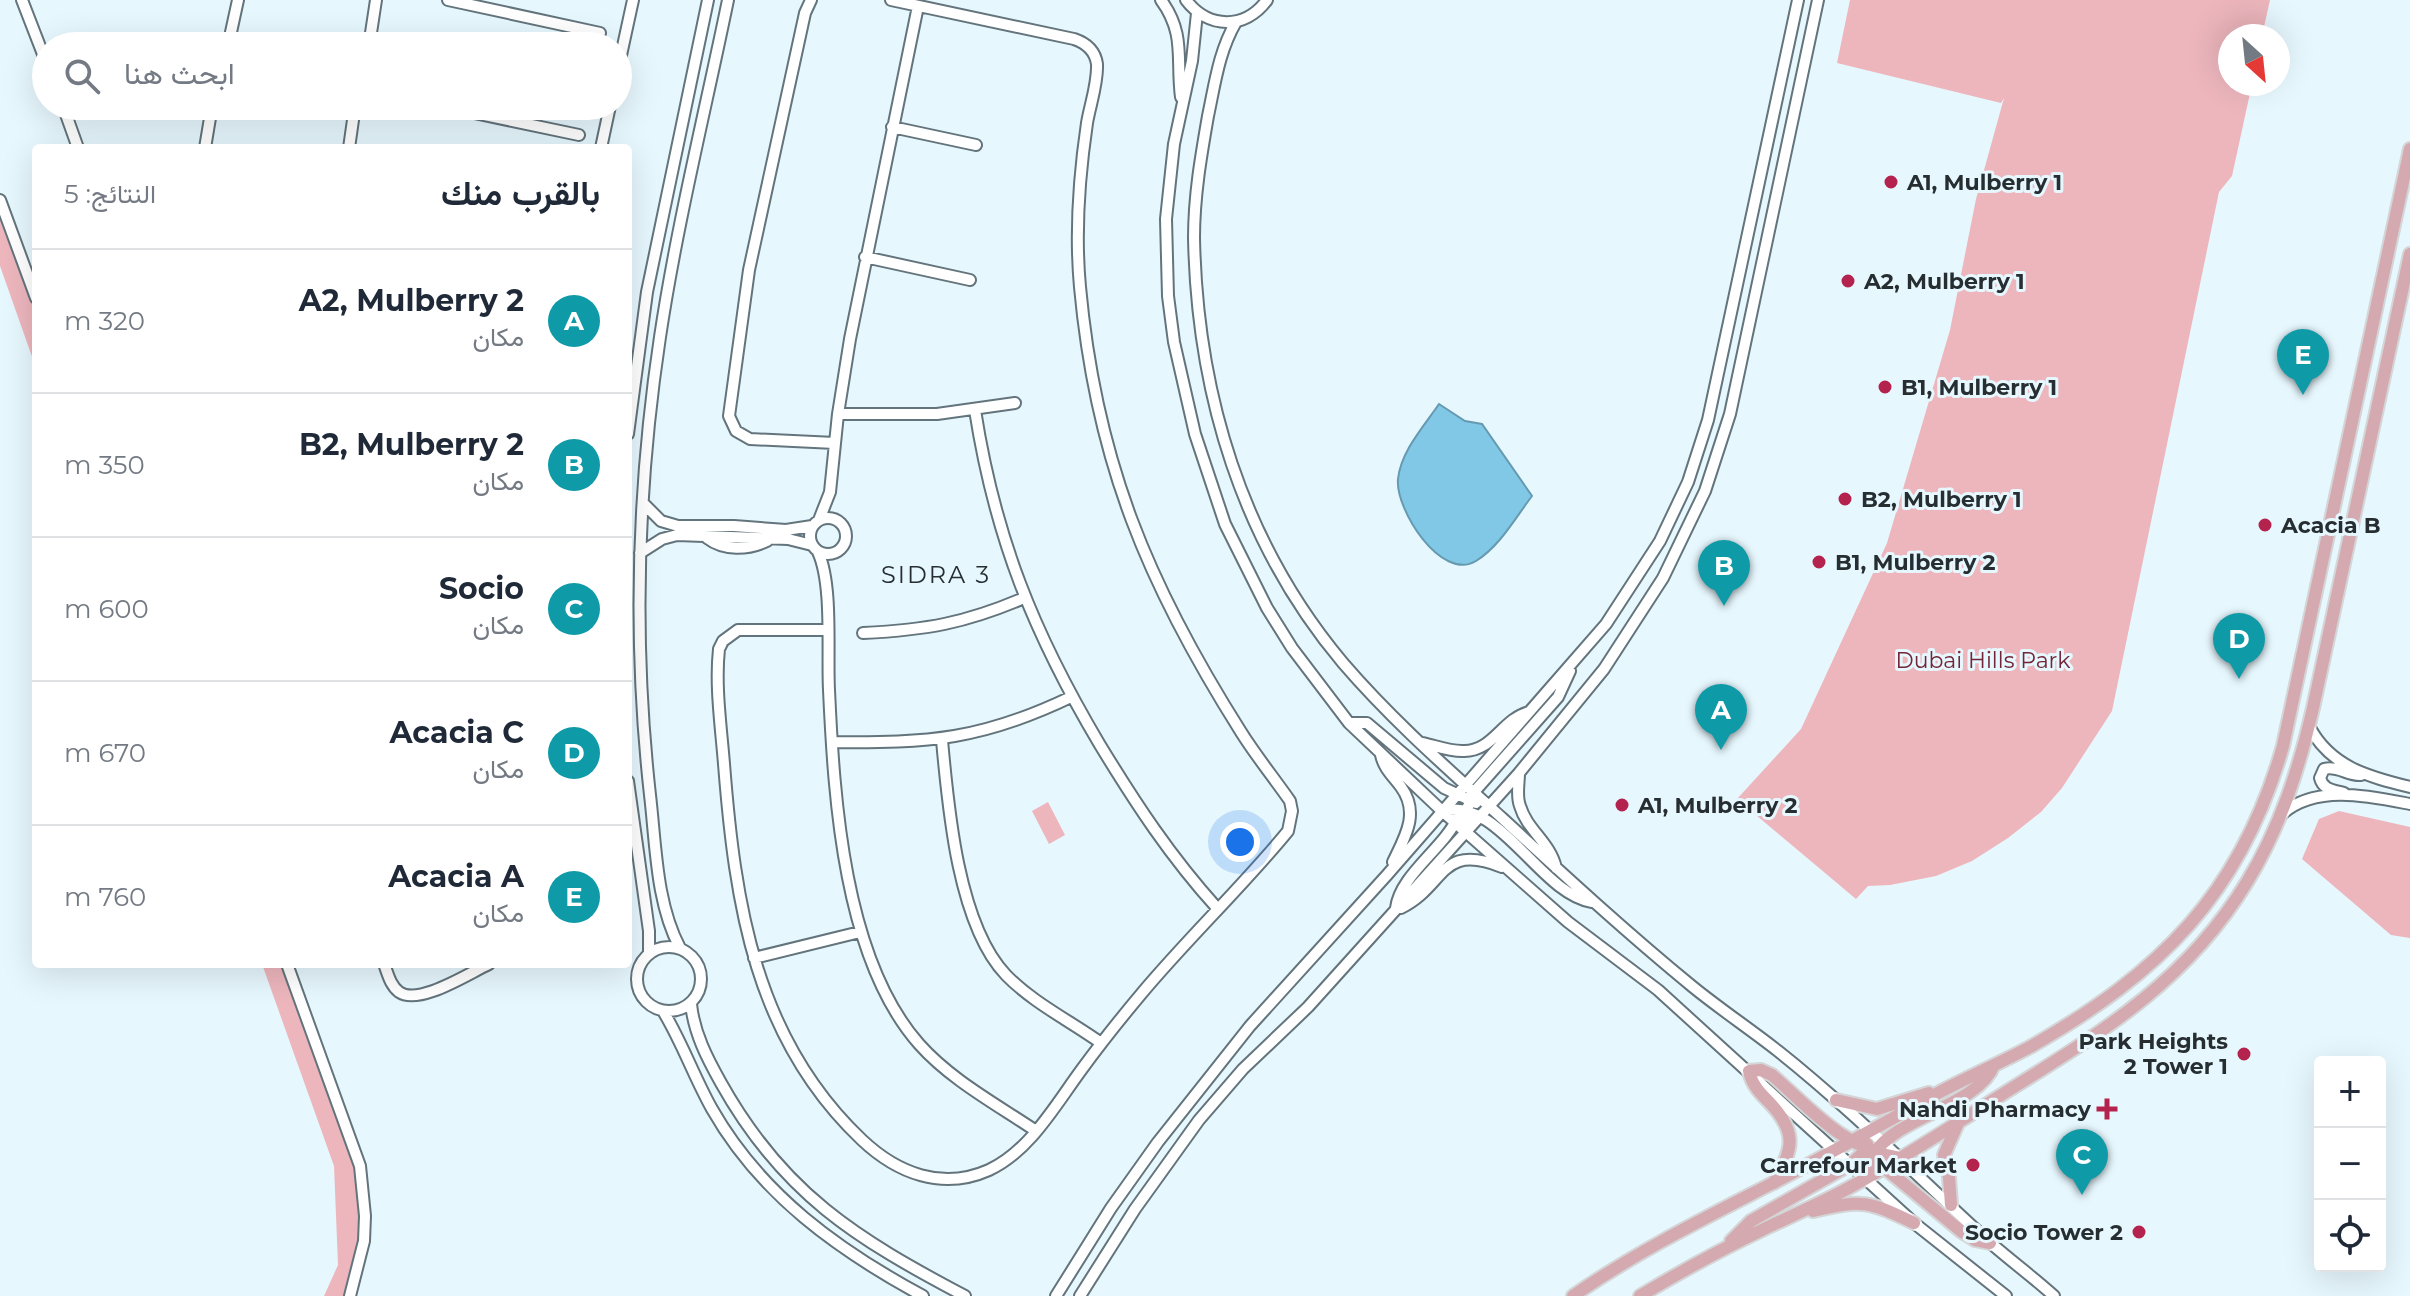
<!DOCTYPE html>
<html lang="ar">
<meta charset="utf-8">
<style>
:root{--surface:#fff;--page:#f2f2f3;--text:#1f2937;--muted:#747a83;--line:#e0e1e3;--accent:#b4234d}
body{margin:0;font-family:Montserrat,Vazirmatn,sans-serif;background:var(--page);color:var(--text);direction:rtl}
.controls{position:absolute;right:24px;bottom:24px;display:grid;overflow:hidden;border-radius:8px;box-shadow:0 8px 32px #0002}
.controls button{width:72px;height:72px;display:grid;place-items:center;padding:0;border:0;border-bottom:2px solid var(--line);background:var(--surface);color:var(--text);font:40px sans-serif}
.compass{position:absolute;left:2218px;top:24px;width:72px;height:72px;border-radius:50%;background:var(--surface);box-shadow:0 8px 32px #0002;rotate:153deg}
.you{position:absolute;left:1240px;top:842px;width:28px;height:28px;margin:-20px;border:6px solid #fff;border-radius:50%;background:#1a73e8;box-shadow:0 0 0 12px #1a73e833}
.badge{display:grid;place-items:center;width:52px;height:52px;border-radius:50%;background:var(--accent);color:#fff;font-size:26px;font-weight:700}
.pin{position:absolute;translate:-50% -66px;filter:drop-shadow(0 2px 4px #0008)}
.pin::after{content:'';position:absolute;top:42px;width:28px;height:24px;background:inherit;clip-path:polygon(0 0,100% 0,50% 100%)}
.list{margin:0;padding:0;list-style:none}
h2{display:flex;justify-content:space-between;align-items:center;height:104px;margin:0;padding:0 32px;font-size:34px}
h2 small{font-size:26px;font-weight:400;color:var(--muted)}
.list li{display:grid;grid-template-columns:52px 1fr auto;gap:24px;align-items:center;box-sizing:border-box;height:144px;padding:0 32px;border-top:2px solid var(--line)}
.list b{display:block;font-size:30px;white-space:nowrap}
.list p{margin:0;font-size:26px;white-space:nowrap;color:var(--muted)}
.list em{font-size:26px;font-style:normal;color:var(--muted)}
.icon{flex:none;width:44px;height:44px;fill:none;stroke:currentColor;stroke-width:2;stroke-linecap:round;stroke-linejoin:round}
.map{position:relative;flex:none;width:2410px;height:1296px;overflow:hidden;direction:ltr}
.search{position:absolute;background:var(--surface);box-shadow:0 8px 32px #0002;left:32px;top:32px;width:600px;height:88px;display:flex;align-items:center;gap:20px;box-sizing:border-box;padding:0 28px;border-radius:44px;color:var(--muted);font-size:30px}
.panel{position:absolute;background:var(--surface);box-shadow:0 8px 32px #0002;left:32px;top:144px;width:600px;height:824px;border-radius:8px;direction:rtl}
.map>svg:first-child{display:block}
.green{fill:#edb6bd}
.water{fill:#81c8e6;stroke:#669ab0;stroke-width:2}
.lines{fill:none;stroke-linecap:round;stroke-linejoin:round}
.minor-casing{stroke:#63747c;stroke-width:14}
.major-casing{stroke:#d4d5d6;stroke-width:16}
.minor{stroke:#fff;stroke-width:10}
.major{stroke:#d5a9b0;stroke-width:12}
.poi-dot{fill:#b4234d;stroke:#e7f7fe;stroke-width:3}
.labels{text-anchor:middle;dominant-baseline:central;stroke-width:6;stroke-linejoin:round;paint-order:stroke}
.poi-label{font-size:22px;font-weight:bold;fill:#262e31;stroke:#e7f7fe;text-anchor:start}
.park-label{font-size:22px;fill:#742436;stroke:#e7f7fe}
.neighbourhood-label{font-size:24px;letter-spacing:2px;fill:#262e31;stroke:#e7f7fe}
</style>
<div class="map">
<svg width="2410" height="1296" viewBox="0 0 2410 1296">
<rect width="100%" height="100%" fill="#e7f7fe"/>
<path class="green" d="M1850,0H2270L2262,36H2230V84H2252L2232,176L2219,192L2112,711L2062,788L2041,812L2008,838L1972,861L1936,876L1890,885L1868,886L1856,899L1737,799L1801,729L1887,543L1950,330L1976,199L2004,98L2001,103L1837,63Z
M0,198L36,299V368L0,266Z
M1048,802L1065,835L1049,844L1032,811Z
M2339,811L2410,827V938L2391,935L2302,859L2319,819Z
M262,964H289L357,1162L362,1273L353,1296H324L338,1265L334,1166Z"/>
<path class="water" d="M1439,404L1465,421L1482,424L1532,496C1516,517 1500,546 1476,561C1441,582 1395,509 1398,479C1401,451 1424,426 1439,404Z"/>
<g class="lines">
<defs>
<path id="minor" d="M22,0L46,62
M448,0L600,33
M811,0L805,13L749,270L729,416L736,431L750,439L835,443
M1161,0C1186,34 1176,60 1181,97
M1186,0C1208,29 1245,30 1267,0
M1197,13L1192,61L1174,144L1166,219L1168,296L1174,342L1195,434L1225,524L1267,608L1292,648L1349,723L1442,811L1568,922L1658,990L1914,1223L2006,1296
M1236,22C1219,51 1215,83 1208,116C1201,156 1194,196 1194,238C1197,393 1242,543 1343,663C1391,719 1448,769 1502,818C1564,875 1627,933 1693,987C1720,1009 1750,1029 1778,1051C1851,1109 1916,1175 1985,1238C2007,1258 2032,1276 2054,1296
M228,46L238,0
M369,46L376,0
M618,69L633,0
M63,106L78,148
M441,106L579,135
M892,127L976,145
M205,148L212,106
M349,148L355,106
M601,148L610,106
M0,200L36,298
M865,257L970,280
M975,410C995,538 1034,634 1100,745C1136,804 1170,856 1217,908
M838,414H937L1015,403
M628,434L647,292L708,0
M643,503L661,521L678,526H734L786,530L812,526
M810 536a18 18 0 1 1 36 0a18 18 0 1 1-36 0Z
M819,520L830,492L838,414L850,339L918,6
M707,538C724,551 748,550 767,541
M818,552C833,584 827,652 829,690C834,800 844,959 919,1044C951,1080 996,1104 1036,1131
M640,553L662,539L677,535L788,539L812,545
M827,630H738L723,641L719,649C715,686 721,726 724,764C735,904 755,1039 862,1140C897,1173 942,1191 989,1170C1030,1151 1056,1104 1082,1069C1101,1043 1121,1018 1142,993C1189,937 1242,887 1288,831L1292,811L1290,801C1274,778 1256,756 1241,732C1148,585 1096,461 1080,287C1075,233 1079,177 1087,123C1090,105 1098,83 1097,64C1095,50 1086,43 1074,39L891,0
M863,633C926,630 966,623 1024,598
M1349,723H1367L1444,788L1476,803
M2309,726C2330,767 2369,777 2410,787
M942,740C948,807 958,925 1006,975C1032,1002 1070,1021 1101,1043
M832,742C930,743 981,740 1071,697
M1423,743C1436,746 1449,751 1462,751C1492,753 1502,719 1529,712
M1381,755C1384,769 1393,776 1401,787C1420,813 1405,837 1393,862
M1519,773C1519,784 1516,796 1520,806C1527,830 1550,842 1556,868
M628,781L649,931V954
M2344,793C2334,790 2323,790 2320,778L2324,769C2337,765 2348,776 2361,775
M1442,811C1499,796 1540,894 1592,902
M2282,814C2316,784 2369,796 2410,804
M1466,832L1467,809L1474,792L1558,697L1570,671
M1396,908C1400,875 1444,848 1458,817
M1401,908C1446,886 1439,842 1502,867
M637 979a32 32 0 1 1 64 0a32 32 0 1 1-64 0Z
M680,948C656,903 656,846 650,795C633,643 637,489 660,337C677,224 705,112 728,0
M754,958L860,932
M287,964L360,1166L365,1216L364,1241L350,1296
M384,964C388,974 390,985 399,992C419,1006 469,973 489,964
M691,1004C694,1033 707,1058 721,1083C783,1194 857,1239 965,1296
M663,1011C682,1042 694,1077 712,1109C761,1195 838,1250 923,1296
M1056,1296L1111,1208L1158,1142L1250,1026L1387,875L1606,624L1660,541L1688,482L1708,420L1798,0
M1080,1296L1135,1209L1199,1120L1243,1069L1308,1007L1519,773L1604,669L1663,578L1705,491L1730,414L1818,0"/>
<path id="major" d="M1836,1100L1877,1109L1929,1093
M1880,1164L1962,1232L1975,1240L1990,1243
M1866,1178C1868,1170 1869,1162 1874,1154C1897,1116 1977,1107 1994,1065
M1774,1183C1793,1149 1798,1133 1770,1103C1760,1093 1752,1085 1749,1071L1761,1070L1772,1075C1814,1112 1843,1148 1900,1158
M1951,1205L1949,1177L1944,1155L1958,1123
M1813,1211C1863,1199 1868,1201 1914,1223
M1731,1241L1751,1221L1851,1164L1862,1154L1867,1144
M1573,1296C1636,1252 1705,1218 1773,1183C1829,1154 1883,1124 1938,1093C1968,1077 2000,1063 2030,1047C2160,973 2241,894 2283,746L2410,149
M1640,1296C1680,1272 1720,1250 1762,1230C1793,1215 1824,1202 1854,1185C1909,1155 1961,1120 2014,1087C2107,1029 2188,979 2247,882C2280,828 2299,769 2313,708L2410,254"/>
</defs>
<use href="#minor" class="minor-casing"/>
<use href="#major" class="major-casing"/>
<use href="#minor" class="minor"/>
<use href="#major" class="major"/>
</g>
<g class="poi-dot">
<circle cx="1891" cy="182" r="8"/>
<circle cx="1848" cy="281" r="8"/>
<circle cx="1885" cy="387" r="8"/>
<circle cx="1845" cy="499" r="8"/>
<circle cx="2265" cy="525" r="8"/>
<circle cx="1819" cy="562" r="8"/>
<circle cx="1622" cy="805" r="8"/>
<circle cx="2244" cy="1054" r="8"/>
<path d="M2103 1097h8v8h8v8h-8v8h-8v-8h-8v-8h8z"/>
<circle cx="1973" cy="1165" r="8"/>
<circle cx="2139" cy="1232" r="8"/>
</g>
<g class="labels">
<g class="poi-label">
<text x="1907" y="182">A1, Mulberry 1</text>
<text x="1864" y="281">A2, Mulberry 1</text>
<text x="1901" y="387">B1, Mulberry 1</text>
<text x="1861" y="499">B2, Mulberry 1</text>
<text x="2281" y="525">Acacia B</text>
<text x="1835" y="562">B1, Mulberry 2</text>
<text x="1638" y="805">A1, Mulberry 2</text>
<text x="2228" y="1041" text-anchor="end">Park Heights<tspan x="2228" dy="25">2 Tower 1</tspan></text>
<text x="2091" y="1109" text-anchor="end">Nahdi Pharmacy</text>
<text x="1957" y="1165" text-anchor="end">Carrefour Market</text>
<text x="2123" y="1232" text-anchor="end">Socio Tower 2</text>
</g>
<g class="park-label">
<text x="1983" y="660">Dubai Hills Park</text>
</g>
<g class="neighbourhood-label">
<text x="936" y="574">SIDRA 3</text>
</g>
</g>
</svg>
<div class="controls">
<button>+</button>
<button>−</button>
<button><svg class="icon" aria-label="locate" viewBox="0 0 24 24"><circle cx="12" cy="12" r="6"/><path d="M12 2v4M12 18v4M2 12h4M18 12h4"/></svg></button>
</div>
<svg class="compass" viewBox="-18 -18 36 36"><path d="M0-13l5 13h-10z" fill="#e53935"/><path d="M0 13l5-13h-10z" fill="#747a83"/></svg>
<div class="you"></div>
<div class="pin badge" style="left:1721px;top:750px;background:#0f9aa8">A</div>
<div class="pin badge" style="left:1724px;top:606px;background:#0f9aa8">B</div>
<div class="pin badge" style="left:2082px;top:1195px;background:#0f9aa8">C</div>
<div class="pin badge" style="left:2239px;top:679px;background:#0f9aa8">D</div>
<div class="pin badge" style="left:2303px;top:395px;background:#0f9aa8">E</div>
<div class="search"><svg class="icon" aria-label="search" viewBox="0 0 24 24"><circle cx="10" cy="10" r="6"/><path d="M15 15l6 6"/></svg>ابحث هنا</div>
<section class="panel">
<h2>بالقرب منك<small>النتائج: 5</small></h2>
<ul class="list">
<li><span class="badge" style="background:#0f9aa8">A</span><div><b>A2, Mulberry 2</b><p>مكان</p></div><em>320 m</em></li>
<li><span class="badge" style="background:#0f9aa8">B</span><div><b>B2, Mulberry 2</b><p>مكان</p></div><em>350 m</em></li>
<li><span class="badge" style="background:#0f9aa8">C</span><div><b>Socio</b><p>مكان</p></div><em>600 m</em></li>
<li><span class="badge" style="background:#0f9aa8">D</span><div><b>Acacia C</b><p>مكان</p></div><em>670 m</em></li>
<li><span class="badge" style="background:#0f9aa8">E</span><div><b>Acacia A</b><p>مكان</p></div><em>760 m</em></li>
</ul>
</section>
</div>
